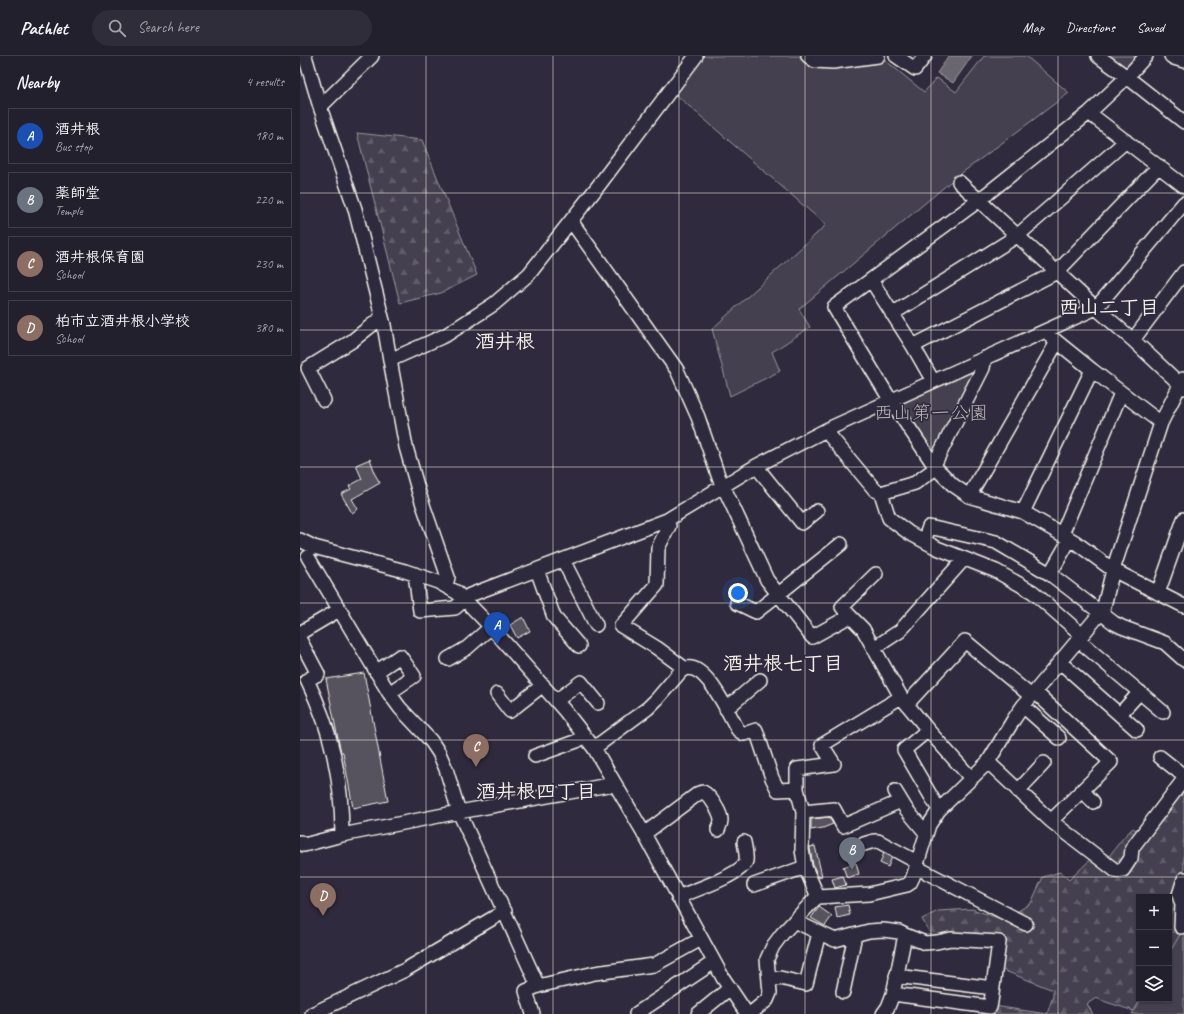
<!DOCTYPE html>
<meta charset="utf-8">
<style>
:root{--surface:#23202e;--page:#2f2d3a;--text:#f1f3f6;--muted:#a3a3aa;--line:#403e4a;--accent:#db2777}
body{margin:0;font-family:Caveat,"Klee One",sans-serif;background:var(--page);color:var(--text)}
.controls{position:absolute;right:12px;bottom:12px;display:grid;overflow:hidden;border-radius:0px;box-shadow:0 1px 3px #0004}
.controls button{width:36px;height:36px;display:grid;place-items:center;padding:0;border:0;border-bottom:1px solid var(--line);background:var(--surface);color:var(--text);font:20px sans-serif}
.you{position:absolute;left:438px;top:537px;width:14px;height:14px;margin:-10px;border:3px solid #fff;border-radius:50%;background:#1a73e8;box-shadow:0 0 0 6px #1a73e833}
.badge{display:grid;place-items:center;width:26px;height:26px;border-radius:50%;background:var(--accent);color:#fff;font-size:13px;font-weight:700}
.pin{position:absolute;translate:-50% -33px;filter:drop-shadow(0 1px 2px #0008)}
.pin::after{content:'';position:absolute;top:21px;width:14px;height:12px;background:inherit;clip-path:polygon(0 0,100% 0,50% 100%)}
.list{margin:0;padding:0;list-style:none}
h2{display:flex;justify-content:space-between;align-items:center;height:52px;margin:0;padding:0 16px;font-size:17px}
h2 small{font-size:13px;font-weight:400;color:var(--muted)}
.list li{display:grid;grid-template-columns:26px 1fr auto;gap:12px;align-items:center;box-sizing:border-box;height:56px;margin:0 8px 8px;padding:0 8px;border:1px solid var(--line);border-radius:0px}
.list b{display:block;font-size:15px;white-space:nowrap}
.list p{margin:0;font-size:13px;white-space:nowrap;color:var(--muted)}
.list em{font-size:13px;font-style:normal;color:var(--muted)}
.icon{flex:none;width:22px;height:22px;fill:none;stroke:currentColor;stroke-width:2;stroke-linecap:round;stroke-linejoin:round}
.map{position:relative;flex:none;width:884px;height:958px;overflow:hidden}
header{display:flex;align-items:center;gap:24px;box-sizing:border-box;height:56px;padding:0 20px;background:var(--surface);border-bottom:1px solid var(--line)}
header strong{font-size:19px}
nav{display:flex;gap:22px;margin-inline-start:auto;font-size:14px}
.search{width:280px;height:36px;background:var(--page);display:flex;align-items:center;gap:10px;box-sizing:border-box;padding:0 14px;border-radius:22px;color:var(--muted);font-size:15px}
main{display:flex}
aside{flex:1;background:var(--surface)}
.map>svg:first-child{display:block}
.forest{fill:url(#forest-firs);stroke:#9c989c;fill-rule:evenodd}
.green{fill:#454050;stroke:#9c989c}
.water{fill:#6a6670;stroke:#a19ea0}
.building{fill:#56525f;stroke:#f4f1e8}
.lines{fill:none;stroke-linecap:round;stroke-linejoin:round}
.minor-casing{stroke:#f4f1e8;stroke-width:16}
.minor{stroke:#2f2a3d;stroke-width:13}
.grid{fill:none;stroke:#f4f1e8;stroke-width:1;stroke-opacity:0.55}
.labels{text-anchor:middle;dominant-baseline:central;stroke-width:3.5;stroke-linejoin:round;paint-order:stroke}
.park-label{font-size:19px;fill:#b7b3b3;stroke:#2f2a3d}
.neighbourhood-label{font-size:20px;font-weight:bold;fill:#f4f1e8;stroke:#2f2a3d}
</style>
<header>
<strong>Pathlet</strong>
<div class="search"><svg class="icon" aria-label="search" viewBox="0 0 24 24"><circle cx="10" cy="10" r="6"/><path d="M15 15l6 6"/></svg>Search here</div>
<nav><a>Map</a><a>Directions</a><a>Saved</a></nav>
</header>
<main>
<aside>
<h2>Nearby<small>4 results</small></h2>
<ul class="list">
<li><span class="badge" style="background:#1a4fb4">A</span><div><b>酒井根</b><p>Bus stop</p></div><em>180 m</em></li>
<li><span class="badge" style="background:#6b7280">B</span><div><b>薬師堂</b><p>Temple</p></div><em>220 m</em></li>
<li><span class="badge" style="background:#8d6e63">C</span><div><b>酒井根保育園</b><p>School</p></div><em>230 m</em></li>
<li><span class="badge" style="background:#8d6e63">D</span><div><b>柏市立酒井根小学校</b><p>School</p></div><em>380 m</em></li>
</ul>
</aside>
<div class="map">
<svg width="884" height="958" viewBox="0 0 884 958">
<defs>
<pattern id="forest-firs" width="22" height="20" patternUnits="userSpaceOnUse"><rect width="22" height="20" fill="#454050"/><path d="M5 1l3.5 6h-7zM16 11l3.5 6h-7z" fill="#605c69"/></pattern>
</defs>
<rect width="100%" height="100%" fill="#2f2a3d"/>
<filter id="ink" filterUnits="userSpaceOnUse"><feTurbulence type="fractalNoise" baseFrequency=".025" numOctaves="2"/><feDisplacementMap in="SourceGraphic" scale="8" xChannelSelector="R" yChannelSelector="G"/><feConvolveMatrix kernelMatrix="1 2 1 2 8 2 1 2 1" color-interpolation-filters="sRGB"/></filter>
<g filter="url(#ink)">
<path class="forest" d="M57,77L122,84L177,219L141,237L100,247Z
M884,737V815L881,820L884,871V944L837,956L806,946L796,942L787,948L793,958H685L694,950L747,958L753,940V934L700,913L704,889L632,881L622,863L638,855L672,853L704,864L731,847L743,821L760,816L769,824L793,801L802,810C812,797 821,782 833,772L845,780L878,738ZM839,841H869V943H839Z"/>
<path class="green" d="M403,0H580L624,36L637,22L656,36L684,0H726L769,37L655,122L499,253L510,271L472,296L480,315L430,340L412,273L526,169L374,37Z
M810,0H841L829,15L809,2Z
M679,310L634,399L599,349L600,346Z
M884,872V958H832L841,943H869V897Z"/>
<path class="water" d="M649,0H672L653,27L637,17Z"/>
<path class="building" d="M70,403L74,414L73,415L80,427L52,443L58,453L52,457L41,438L51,433L49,430L62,423L56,409Z
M223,561L230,575L217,582L210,569Z
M64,617L88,745L53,752L43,696H41L37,678L26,623Z
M529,761L533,768L523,772L511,774V763Z
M515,790L522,820L518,821L513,809L510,793V791Z
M584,797L592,801L588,811L580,807Z
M556,807L559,818L547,822L543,811Z
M543,820L546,829L535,832L532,823Z
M548,849L550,859L537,862L535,851Z
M519,851L532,860L525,870L511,862Z"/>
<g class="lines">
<defs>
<path id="minor" d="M5,0L20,51L55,153L84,269L90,304L106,391L119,437L148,521L146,530
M508,0L515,5L533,6L578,0
M596,0L615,13L625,0
M798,0L827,21L884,66
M846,0L827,21L789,57L678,145L534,251L591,345L636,412L653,429L669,440L723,456L775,486L813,514L884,550
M871,0L874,2L884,5
M20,51L72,0
M789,57L884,130
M659,126L796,252L884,147
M271,165L377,314L398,361L419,422L427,438L467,524L512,581L550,560L563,573L601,641L628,674L671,722
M571,224L613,290L633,325
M592,258L717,180L826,85
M751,281L792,314L861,367
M833,284L884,216
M613,290L757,216L859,110
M90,304L146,279L194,248L229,218L299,129L396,0
M24,344L8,312L52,285L82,261
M528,373L530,380L575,434L581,437L589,462L609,477L637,492L696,515L733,536L782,579
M633,407L636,405L683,312L685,302
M456,410L502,467L517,455
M581,437L615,427L636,412
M669,440L757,286
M723,456L792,314
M367,464L369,470L358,492L357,529L321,570L357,592L384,612
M762,478L821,337
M770,483L750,518L814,567L822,571L865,587L884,604
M0,484L14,491L105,515L138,526L156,536L165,544L191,571L265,655L294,692L342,774L423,922L447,958
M624,485L629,471L696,486L750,518
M8,501L89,637L100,652L131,685L139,697L146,713L159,756L238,930
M263,504L296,569
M237,514L254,561L279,590
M115,518L120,555L155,552L170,539L367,464L456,410L528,373L796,252L833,284L884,332
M858,537L884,463
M437,547L456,556L541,488
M550,560L542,551L576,518
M0,577L39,554
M0,584L18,618L7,624C32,675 42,723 42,779
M778,584L863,656
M574,592L600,575L664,503
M148,603L167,592L191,571
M760,606L837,674
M76,616L100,600L114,620L89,637
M735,636L811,706L751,765
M197,638L210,655L243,629
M256,645L281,626L298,647
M607,648L665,585L731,640
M723,650L759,682
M426,653L460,624
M820,658L840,636
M628,674L604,694L639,754
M294,692L348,652L357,643L381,615C403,598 429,659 438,674L444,678L456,674L472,722L478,734L497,733
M235,700L277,685L284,679
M860,701L884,720
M688,706L751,765L816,815L823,814L831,802L832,792L884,723
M595,735L606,753L626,777
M718,735L744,707
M783,735L793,746
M503,756L534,753L543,770L601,745
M344,778L399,737L403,736C410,739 421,757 421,764C421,768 419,771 418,774
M0,786L4,789L42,779L159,756L314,728
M564,788L574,785H578L617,806
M616,811L726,868
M454,829L505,811
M378,841C392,835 442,819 446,805C447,799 445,792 444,786
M518,841L505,811L502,794L503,756L497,733V713L534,708L522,689L601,641
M494,865L535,884L569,875L583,874L599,876L605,879L593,938L588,951L583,958
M881,871L882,849L879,839L884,823
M596,920L693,932
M469,924L480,922L506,928L519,877
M543,936L555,879
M593,938L690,951L691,946L699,886L651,883L637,886L625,887L605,879
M12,958L105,914L205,855
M233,958L226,935L238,930L295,917L354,909L401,883
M336,958L414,906
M398,958L430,932
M450,958L467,944L470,937L467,903L473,890L482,878L514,844L518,841L569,838L607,829L610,827L613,821L629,769L639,754L688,706L714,663L723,650L798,560L802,558L813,514L861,367L883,323"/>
</defs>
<use href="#minor" class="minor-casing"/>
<use href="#minor" class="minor"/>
</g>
</g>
<path class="grid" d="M126,0V958M253,0V958M379,0V958M505,0V958M631,0V958M758,0V958M0,137H884M0,274H884M0,411H884M0,547H884M0,684H884M0,821H884"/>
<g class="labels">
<g class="park-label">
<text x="631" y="357">西山第一公園</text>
</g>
<g class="neighbourhood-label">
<text x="809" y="251">西山二丁目</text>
<text x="205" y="285">酒井根</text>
<text x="483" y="607">酒井根七丁目</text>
<text x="236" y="735">酒井根四丁目</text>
</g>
</g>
</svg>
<div class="controls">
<button>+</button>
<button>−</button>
<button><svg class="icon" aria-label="layers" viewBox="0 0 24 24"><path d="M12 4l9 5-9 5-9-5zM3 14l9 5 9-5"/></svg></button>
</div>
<div class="you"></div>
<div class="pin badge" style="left:197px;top:589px;background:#1a4fb4">A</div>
<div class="pin badge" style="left:552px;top:814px;background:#6b7280">B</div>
<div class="pin badge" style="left:176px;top:711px;background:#8d6e63">C</div>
<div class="pin badge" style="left:23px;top:860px;background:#8d6e63">D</div>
</div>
</main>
